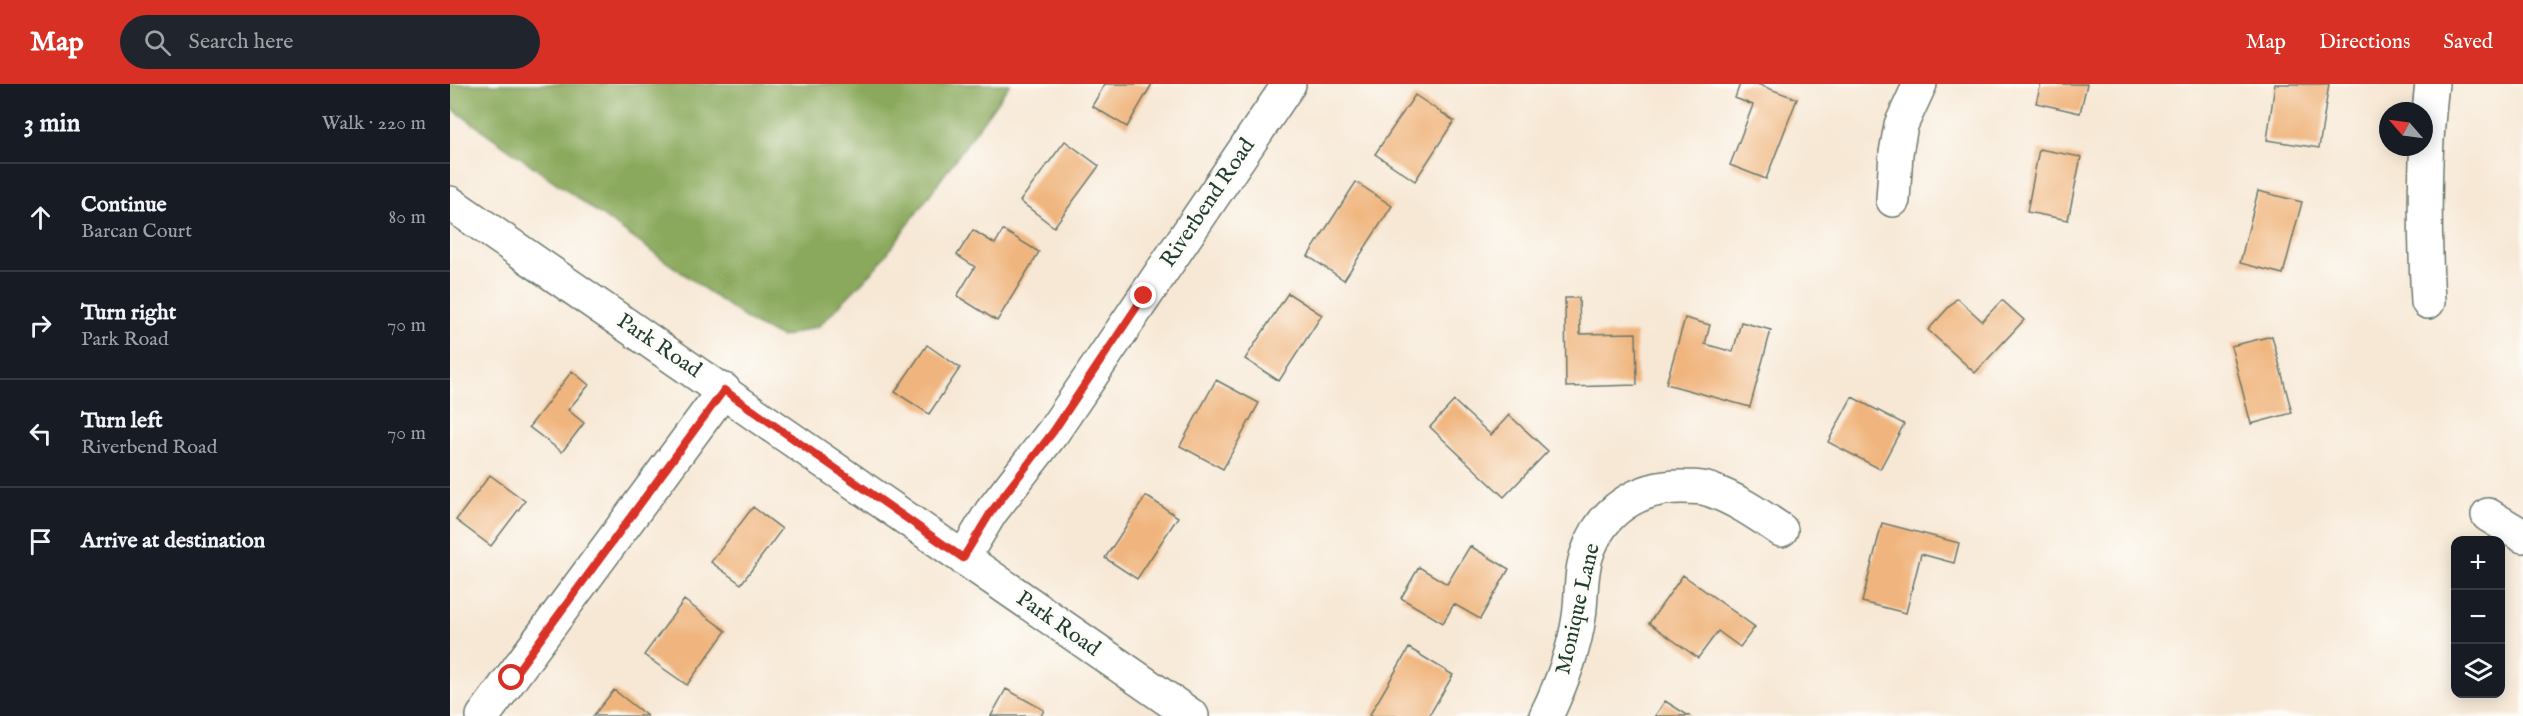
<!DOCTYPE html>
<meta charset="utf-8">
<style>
:root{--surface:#171b24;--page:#20242c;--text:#f1f3f6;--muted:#9ea1a6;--line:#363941;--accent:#d93025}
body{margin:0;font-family:"IM FELL English",serif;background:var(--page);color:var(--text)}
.controls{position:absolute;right:18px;bottom:18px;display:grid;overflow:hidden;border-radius:12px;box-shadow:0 3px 15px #0003}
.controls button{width:54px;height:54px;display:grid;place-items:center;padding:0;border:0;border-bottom:2px solid var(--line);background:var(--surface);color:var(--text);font:30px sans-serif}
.compass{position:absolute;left:1929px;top:18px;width:54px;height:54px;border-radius:50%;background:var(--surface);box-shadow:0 3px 15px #0003;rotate:298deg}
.stop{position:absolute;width:18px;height:18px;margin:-14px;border:4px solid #d93025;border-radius:50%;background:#fff}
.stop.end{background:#d93025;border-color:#fff;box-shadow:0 2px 6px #0008}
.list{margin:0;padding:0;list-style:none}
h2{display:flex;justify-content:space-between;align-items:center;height:78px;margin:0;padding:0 24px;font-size:26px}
h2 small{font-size:20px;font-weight:400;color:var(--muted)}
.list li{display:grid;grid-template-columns:39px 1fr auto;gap:18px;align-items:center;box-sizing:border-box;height:108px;padding:0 24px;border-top:2px solid var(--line)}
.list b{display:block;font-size:22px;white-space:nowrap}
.list p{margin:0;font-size:20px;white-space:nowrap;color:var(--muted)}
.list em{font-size:20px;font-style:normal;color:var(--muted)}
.icon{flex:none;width:33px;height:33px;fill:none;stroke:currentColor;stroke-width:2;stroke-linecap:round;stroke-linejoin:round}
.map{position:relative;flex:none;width:2073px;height:632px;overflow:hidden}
header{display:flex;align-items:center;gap:36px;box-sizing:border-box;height:84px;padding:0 30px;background:var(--accent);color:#fff}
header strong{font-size:28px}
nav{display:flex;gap:33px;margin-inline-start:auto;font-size:21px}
.search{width:420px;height:54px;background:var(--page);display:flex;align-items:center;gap:15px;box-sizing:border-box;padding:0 21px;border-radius:33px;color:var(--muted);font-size:22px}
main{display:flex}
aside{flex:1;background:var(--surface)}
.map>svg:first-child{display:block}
.forest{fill:#8aa95c;stroke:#547348;stroke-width:1.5}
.building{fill:#f0b57e}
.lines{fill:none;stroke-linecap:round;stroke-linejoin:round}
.minor-casing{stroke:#6b796c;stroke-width:36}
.major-casing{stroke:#6b796c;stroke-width:36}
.minor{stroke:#fff;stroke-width:33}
.major{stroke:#fff;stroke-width:33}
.route{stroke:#d93025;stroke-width:8}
.labels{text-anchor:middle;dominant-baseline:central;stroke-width:6;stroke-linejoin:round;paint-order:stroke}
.street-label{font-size:22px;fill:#1f3d34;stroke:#fdfcf7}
</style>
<header>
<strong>Map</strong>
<div class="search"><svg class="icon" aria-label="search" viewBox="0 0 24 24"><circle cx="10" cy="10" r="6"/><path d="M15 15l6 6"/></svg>Search here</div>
<nav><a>Map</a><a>Directions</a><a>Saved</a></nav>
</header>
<main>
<aside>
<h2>3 min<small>Walk · 220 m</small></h2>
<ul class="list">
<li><svg class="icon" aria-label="ahead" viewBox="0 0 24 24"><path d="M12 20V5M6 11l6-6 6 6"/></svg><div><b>Continue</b><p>Barcan Court</p></div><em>80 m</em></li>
<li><svg class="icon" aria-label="right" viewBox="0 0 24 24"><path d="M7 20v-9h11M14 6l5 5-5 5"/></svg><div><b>Turn right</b><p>Park Road</p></div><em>70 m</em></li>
<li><svg class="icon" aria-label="left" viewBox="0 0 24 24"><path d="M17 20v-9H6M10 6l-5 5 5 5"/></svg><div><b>Turn left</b><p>Riverbend Road</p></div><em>70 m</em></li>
<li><svg class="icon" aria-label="arrive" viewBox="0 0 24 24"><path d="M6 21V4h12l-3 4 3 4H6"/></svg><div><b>Arrive at destination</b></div></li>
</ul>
</aside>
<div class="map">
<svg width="2073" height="632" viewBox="0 0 2073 632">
<rect width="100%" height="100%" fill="#fdfcf7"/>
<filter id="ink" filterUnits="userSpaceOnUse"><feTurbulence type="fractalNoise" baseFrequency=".0167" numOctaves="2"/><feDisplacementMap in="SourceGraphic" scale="12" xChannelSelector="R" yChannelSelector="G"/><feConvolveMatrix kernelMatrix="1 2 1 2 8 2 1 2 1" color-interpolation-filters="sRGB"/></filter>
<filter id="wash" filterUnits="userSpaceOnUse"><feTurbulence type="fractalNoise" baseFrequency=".008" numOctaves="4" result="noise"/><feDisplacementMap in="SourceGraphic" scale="24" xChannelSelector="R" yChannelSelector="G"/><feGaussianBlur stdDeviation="1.35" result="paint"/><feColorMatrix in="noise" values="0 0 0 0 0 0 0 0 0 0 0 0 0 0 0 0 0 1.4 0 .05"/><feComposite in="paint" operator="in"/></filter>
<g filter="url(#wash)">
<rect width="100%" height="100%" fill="#f7e8d5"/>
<path class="forest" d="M0,0H560L428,182L369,242L332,253L305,241L0,23Z"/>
<g id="blocks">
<path class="building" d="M655,0H702L677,43L642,22Z
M1290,0H1307L1347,15L1316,95L1280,81L1303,21L1285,14Z
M1591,0H1637L1630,29L1586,19Z
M1825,0H1879L1869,64L1817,56Z
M965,11L1004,37L965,97L925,70Z
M615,57L649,82L604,143L570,117Z
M1589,65L1631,73L1618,136L1577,128Z
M906,98L942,122L894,196L858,172Z
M1808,107L1852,118L1833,190L1790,179Z
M523,146L545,160L553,146L589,168L547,237L507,212L525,183L507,171Z
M838,209L872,231L829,297L795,275Z
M1115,214H1129L1130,250L1186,249L1187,301L1116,303Z
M1507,214L1532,237L1552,216L1574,236L1525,289L1478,246Z
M1235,234L1260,241L1255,260L1283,268L1291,238L1321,246L1300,323L1216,300Z
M1822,252L1842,329L1801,340L1781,262Z
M477,261L510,284L479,330L445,308Z
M122,287L139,301L118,326L134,339L112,368L79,343Z
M766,296L809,319L773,385L730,362Z
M1402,313L1454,340L1430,385L1378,358Z
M1004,317L1041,351L1059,331L1098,367L1054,413L980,343Z
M40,391L75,417L41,462L6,436Z
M696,412L728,433L687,495L655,474Z
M303,423L332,445L291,500L261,478Z
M1432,439L1509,459L1504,479L1471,470L1456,529L1412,518Z
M1020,462L1059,485L1030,535L1004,520L993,539L951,514L969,483L997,500Z
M1233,491L1305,543L1290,563L1268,547L1248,574L1199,539Z
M234,516L276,547L237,601L194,571Z
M959,564L1003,591L979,632H919Z
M556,605L594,626L591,632H541Z
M164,606L197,632H143Z
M1215,617L1239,632H1205Z"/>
</g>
</g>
<g filter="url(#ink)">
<use href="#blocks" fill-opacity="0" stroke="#6b796c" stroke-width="1.5"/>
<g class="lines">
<defs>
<path id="minor" d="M1443,116L1446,69L1451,41L1470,0
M1978,218C1974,146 1973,72 1982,0
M2038,431L2073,452
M513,474L541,428L603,348L839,0
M33,632L274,306
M1096,632C1111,601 1124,568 1129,533C1132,513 1130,489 1137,470C1151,427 1188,402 1233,403C1243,403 1252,403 1260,406C1286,415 1309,431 1331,446"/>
<path id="major" d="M0,119L742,632"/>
</defs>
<use href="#minor" class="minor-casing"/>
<use href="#major" class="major-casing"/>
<use href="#minor" class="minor"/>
<use href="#major" class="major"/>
</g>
</g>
<g class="lines" filter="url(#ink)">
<path class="route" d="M62,594L274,306L513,474L541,428L603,348L694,212"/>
</g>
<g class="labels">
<g class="street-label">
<text transform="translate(758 119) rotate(-56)">Riverbend Road</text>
<text transform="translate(209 262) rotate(34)">Park Road</text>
<text transform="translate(1128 525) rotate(-77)">Monique Lane</text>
<text transform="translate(608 540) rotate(35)">Park Road</text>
</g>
</g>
</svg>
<div class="controls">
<button>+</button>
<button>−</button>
<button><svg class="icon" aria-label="layers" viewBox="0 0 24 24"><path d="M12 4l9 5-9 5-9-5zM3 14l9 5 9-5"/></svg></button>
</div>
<svg class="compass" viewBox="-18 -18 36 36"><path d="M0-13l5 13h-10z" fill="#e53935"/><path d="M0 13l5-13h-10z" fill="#9ea1a6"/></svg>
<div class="stop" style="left:62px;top:594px"></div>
<div class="stop end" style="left:694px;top:212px"></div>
</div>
</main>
